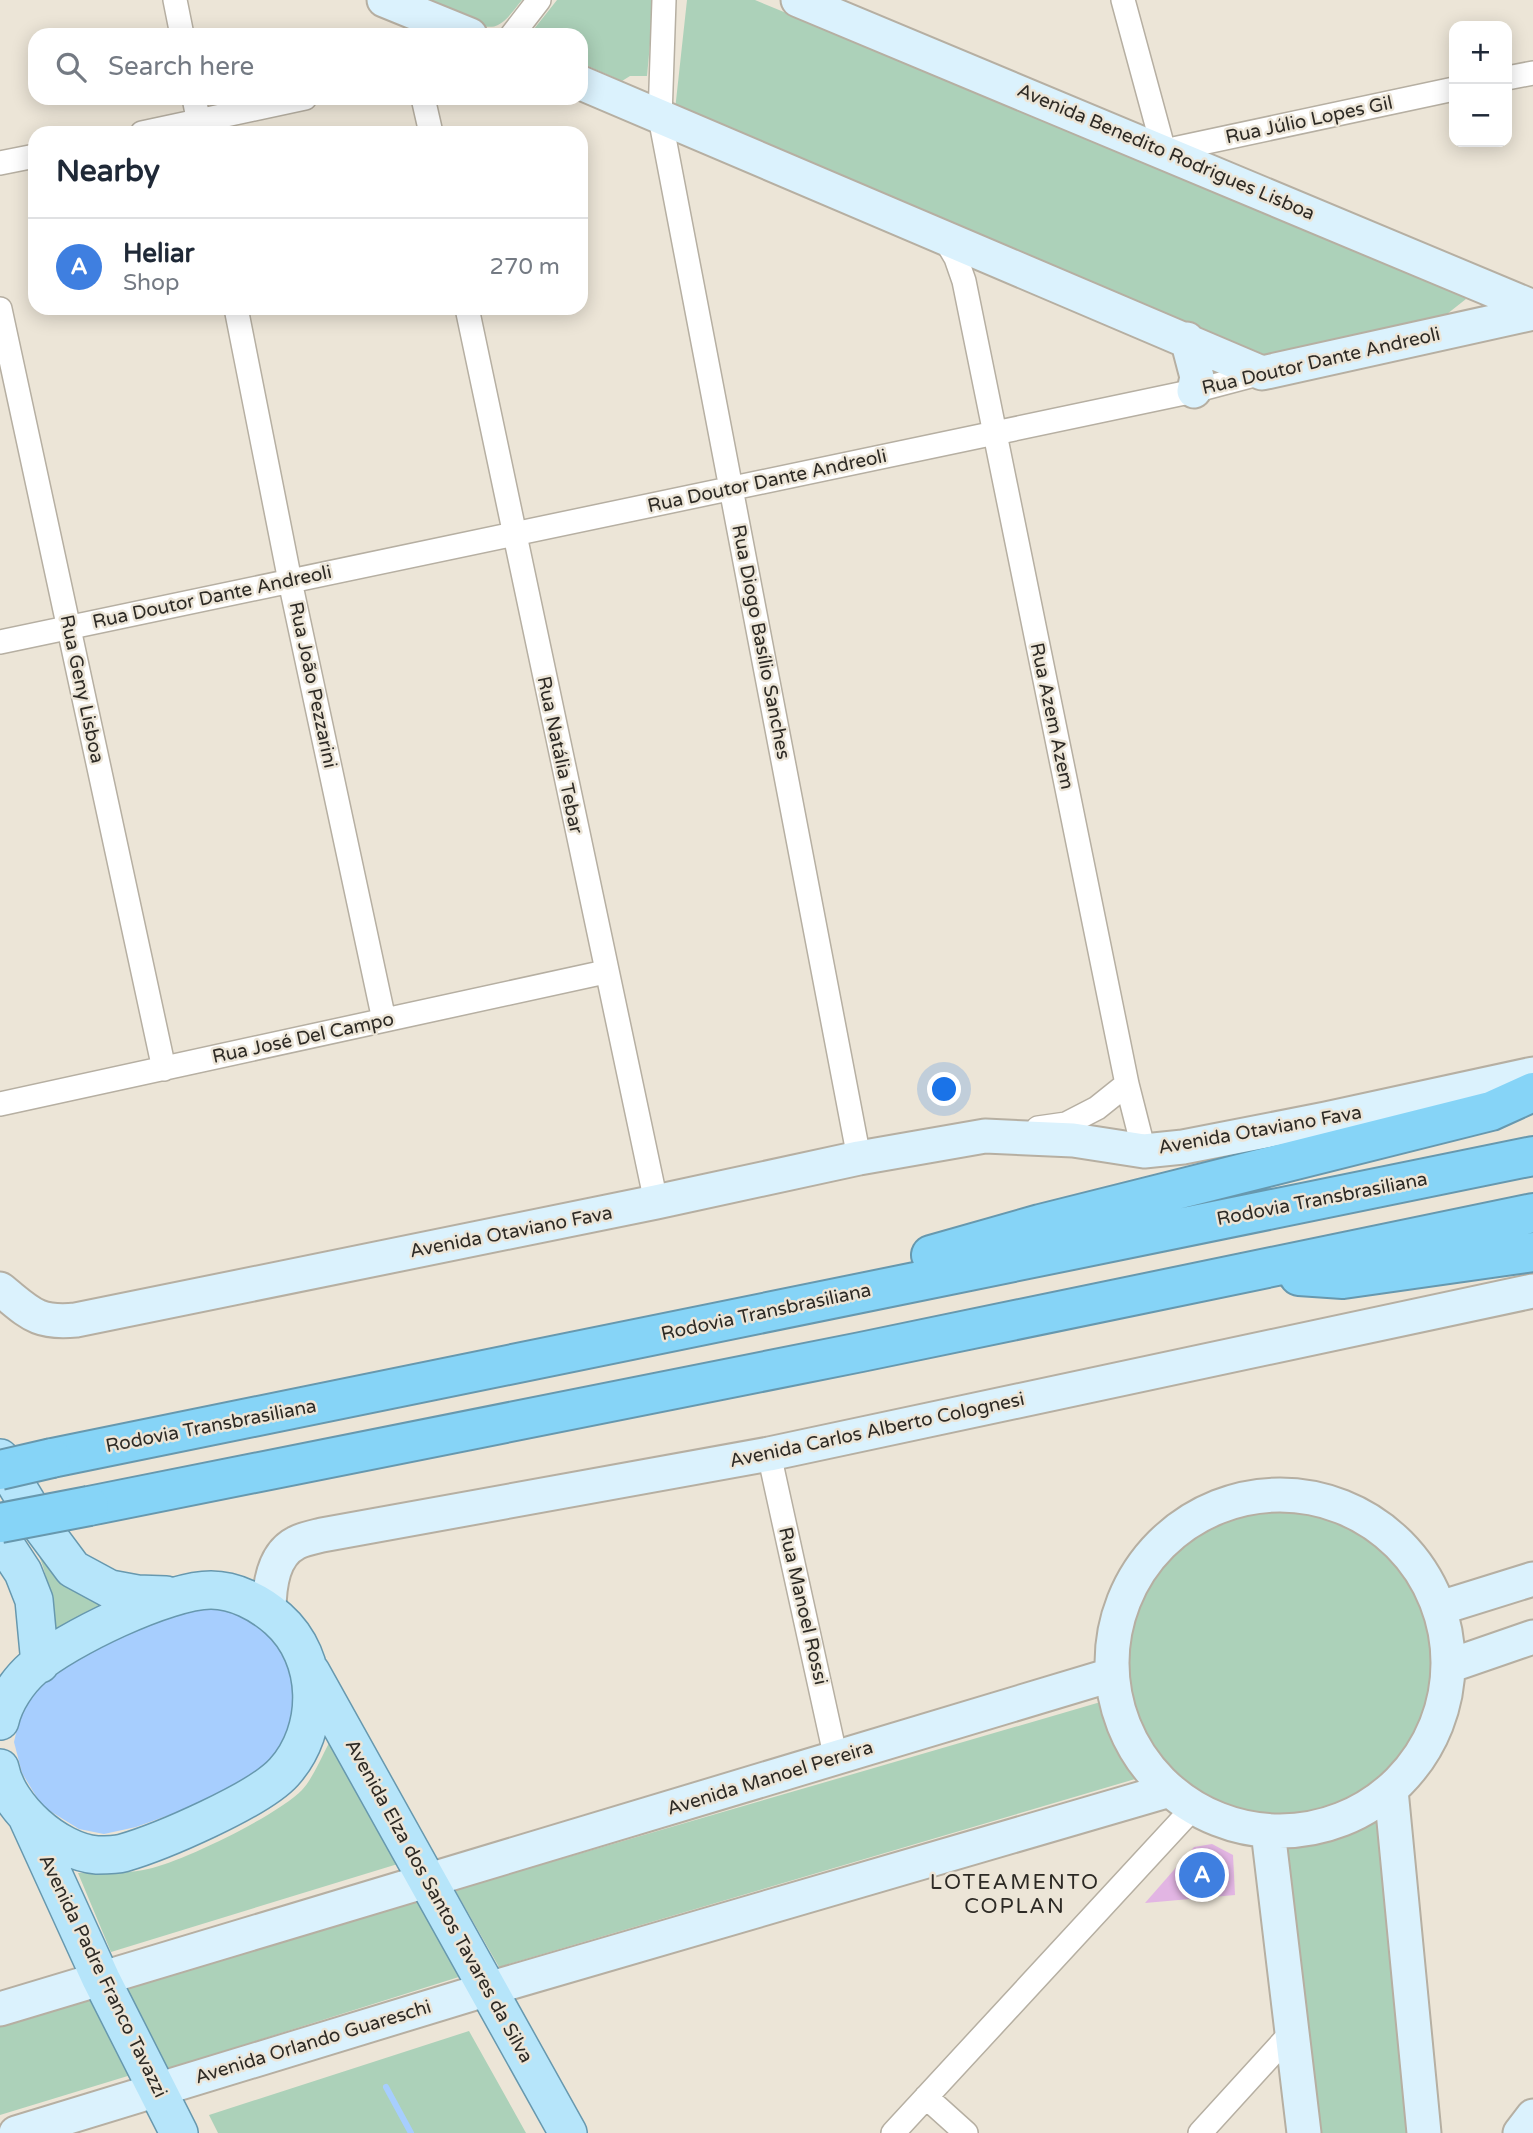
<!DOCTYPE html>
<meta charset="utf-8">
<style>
:root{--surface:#fff;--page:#f6f6f7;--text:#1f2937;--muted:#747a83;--line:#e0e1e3;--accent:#ea580c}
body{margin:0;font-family:"Varela Round",sans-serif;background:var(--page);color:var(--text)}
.controls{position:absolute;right:21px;top:21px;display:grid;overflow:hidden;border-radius:14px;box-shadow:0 4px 18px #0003}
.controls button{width:63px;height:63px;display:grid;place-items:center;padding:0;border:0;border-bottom:2px solid var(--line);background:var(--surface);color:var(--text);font:35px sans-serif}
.you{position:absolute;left:945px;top:1090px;width:24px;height:24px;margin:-18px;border:5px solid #fff;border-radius:50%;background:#1a73e8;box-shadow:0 0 0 10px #1a73e833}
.badge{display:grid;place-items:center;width:46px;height:46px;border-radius:50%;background:var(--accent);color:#fff;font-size:23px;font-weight:700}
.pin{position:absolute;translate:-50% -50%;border:4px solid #fff;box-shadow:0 2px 7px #0006}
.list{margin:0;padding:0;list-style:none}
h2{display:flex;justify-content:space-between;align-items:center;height:91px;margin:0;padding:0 28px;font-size:30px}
h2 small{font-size:23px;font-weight:400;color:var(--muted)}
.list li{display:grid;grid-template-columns:46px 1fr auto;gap:21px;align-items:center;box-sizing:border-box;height:98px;padding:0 28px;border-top:2px solid var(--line)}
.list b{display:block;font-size:26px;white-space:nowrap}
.list p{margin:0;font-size:23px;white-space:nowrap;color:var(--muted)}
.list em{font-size:23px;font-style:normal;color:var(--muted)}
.icon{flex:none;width:38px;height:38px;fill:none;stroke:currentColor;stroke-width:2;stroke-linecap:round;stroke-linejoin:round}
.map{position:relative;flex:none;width:1533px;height:2133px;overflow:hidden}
.search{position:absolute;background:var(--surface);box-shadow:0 4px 18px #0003;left:28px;top:28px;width:560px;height:77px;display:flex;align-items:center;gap:18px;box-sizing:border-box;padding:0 24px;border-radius:21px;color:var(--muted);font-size:26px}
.panel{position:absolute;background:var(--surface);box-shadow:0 4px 18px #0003;left:28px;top:126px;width:560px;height:189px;border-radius:21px}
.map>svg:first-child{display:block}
.green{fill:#acd1b9}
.water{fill:#a7cefe}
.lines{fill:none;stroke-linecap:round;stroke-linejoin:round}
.stream{stroke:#a7cefe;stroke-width:6}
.building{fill:#e2b5e3}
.street-casing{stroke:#b6afa2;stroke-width:26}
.secondary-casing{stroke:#b6afa2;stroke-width:37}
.primary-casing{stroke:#6798ae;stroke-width:40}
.highway-casing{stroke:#6798ae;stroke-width:42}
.street{stroke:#fff;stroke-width:23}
.secondary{stroke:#dbf2fd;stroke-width:33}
.primary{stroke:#b6e5fa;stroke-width:37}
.highway{stroke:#86d4f7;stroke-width:38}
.highway-bridge-casing{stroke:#6798ae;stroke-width:42;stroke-linecap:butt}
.highway-bridge{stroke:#86d4f7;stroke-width:38}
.labels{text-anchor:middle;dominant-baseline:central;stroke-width:5;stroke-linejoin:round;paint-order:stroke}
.street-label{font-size:19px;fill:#2d2a25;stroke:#ece5d7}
.neighbourhood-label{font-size:21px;letter-spacing:2px;fill:#2d2a25;stroke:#ece5d7}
</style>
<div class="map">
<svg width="1533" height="2133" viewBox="0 0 1533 2133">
<rect width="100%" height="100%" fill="#ece5d7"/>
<path class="green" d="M425,0H522C515,8 508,20 498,25C482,34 442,8 425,0Z
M557,0H654L647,76H630L622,81L581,63V35H534V29Z
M687,0H755L1453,287L1466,299L1447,314L1268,356L675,110Z
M1119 1665a158 158 0 1 1 316 0a158 158 0 1 1-316 0Z
M33,1542L103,1605L54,1631C53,1603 46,1567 33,1542Z
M1104,1701L1132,1769L1142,1777L499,1967L455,1890Z
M329,1743L401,1863L111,1952L78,1873C102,1873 125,1874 148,1869C182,1862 278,1815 302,1790C313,1778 321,1758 329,1743Z
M1380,1819L1411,2133H1318L1285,1846L1325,1843Z
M419,1898L462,1976L167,2069L127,1988Z
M92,1995L131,2075L0,2115V2023Z
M469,2031L526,2133H218L209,2115Z"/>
<path class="water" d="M212,1603L253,1616L282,1647L300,1698L288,1744L249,1780L183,1810L136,1827L104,1834L79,1829L42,1806L22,1773L14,1742L19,1720L30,1696L46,1677L125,1632Z"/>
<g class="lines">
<path class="stream" d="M386,2087L411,2133"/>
</g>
<path class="building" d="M1212,1844L1233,1855L1235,1895L1145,1903L1194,1847Z"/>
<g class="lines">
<defs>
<path id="street" d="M175,0L182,35
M664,0L660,117L859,1158
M1123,0L1164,151L1454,89
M512,35L539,0
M1507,78L1533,73
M194,98L201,133
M423,98L431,133
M142,133L305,98
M0,163L35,156
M943,236L956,258L964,281L1127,1084L1144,1151
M236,308L290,581L384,1020
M467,308L656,1202
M0,309L164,1069
M0,642L995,433L1194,391L1262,373
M0,1104L605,972
M1038,1128L1066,1124L1097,1108L1127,1084
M769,1454L836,1759
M926,2097L966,2133
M893,2133L1194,1807
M1200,2133L1292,2032"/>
<path id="secondary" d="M384,0L470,35
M798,0L1533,307
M581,83L1262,373L1533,313
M1187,339L1197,377L1194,391
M0,1289C29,1312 36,1324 76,1320L656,1202L859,1158L985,1136L1073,1140L1144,1151L1183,1147L1326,1119L1533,1074
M1112 1663a168 168 0 1 1 336 0a168 168 0 1 1-336 0Z
M1440,1608L1533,1579
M269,1612C269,1589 272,1555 296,1543C303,1539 314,1537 322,1535L769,1454L1533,1291
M1449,1666L1533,1637
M1391,1790L1424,2133
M1268,1831L1304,2133
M0,2009L1111,1675
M16,2133L488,1989L1170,1790
M1520,2133L1533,2116"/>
<path id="primary" d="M0,1458L41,1526L73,1569L110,1589L137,1594L166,1595
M0,1537L23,1572L34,1600L40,1664
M311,1672L568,2133
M0,1721C4,1702 18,1681 33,1668C66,1639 168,1590 211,1590C235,1590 260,1603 278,1619C322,1658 322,1730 284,1772C259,1800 161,1842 123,1853C116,1855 105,1855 97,1855C57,1852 7,1807 0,1768
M28,1819L101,1979L179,2133"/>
<path id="highway" d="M931,1255L1040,1224L1491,1111L1533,1092
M1299,1276L1343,1279L1533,1252
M52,1458L1533,1156
M89,1506L861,1352L1533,1213"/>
</defs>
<use href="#street" class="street-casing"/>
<use href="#secondary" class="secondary-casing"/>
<use href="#primary" class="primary-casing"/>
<use href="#highway" class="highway-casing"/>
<use href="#street" class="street"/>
<use href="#secondary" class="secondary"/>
<use href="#primary" class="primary"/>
<use href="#highway" class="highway"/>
<defs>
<path id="highway-bridge" d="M0,1470L52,1458
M0,1523L89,1506"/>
</defs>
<use href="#highway-bridge" class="highway-bridge-casing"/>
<use href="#highway-bridge" class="highway-bridge"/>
</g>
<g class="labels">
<g class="street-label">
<text transform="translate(1309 120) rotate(-12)">Rua Júlio Lopes Gil</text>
<text transform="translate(1166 152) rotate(23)">Avenida Benedito Rodrigues Lisboa</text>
<text transform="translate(1321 361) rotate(-13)">Rua Doutor Dante Andreoli</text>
<text transform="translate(767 481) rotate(-12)">Rua Doutor Dante Andreoli</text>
<text transform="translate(212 597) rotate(-12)">Rua Doutor Dante Andreoli</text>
<text transform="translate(761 642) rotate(79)">Rua Diogo Basílio Sanches</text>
<text transform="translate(313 685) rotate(78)">Rua João Pezzarini</text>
<text transform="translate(82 689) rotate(78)">Rua Geny Lisboa</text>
<text transform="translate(1052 716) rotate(78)">Rua Azem Azem</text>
<text transform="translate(560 755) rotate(78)">Rua Natália Tebar</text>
<text transform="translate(303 1038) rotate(-12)">Rua José Del Campo</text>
<text transform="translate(1260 1130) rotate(-10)">Avenida Otaviano Fava</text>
<text transform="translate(1322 1199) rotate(-11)">Rodovia Transbrasiliana</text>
<text transform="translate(511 1232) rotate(-11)">Avenida Otaviano Fava</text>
<text transform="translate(766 1312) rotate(-12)">Rodovia Transbrasiliana</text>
<text transform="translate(211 1426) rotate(-11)">Rodovia Transbrasiliana</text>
<text transform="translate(877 1430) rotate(-12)">Avenida Carlos Alberto Colognesi</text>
<text transform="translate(803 1606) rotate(77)">Rua Manoel Rossi</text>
<text transform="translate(770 1778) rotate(-17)">Avenida Manoel Pereira</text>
<text transform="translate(439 1901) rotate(61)">Avenida Elza dos Santos Tavares da Silva</text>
<text transform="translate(103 1976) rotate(64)">Avenida Padre Franco Tavazzi</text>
<text transform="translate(313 2042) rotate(-17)">Avenida Orlando Guareschi</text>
</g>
<g class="neighbourhood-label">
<text x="1015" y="1882">LOTEAMENTO<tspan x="1015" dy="24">COPLAN</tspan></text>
</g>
</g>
</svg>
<div class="controls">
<button>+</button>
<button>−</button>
</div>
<div class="you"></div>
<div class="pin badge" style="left:1202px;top:1875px;background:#3f7fe0">A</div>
<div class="search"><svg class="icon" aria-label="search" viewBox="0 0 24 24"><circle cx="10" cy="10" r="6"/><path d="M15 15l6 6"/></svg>Search here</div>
<section class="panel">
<h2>Nearby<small></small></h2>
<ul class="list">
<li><span class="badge" style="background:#3f7fe0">A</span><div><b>Heliar</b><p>Shop</p></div><em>270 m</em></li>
</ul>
</section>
</div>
